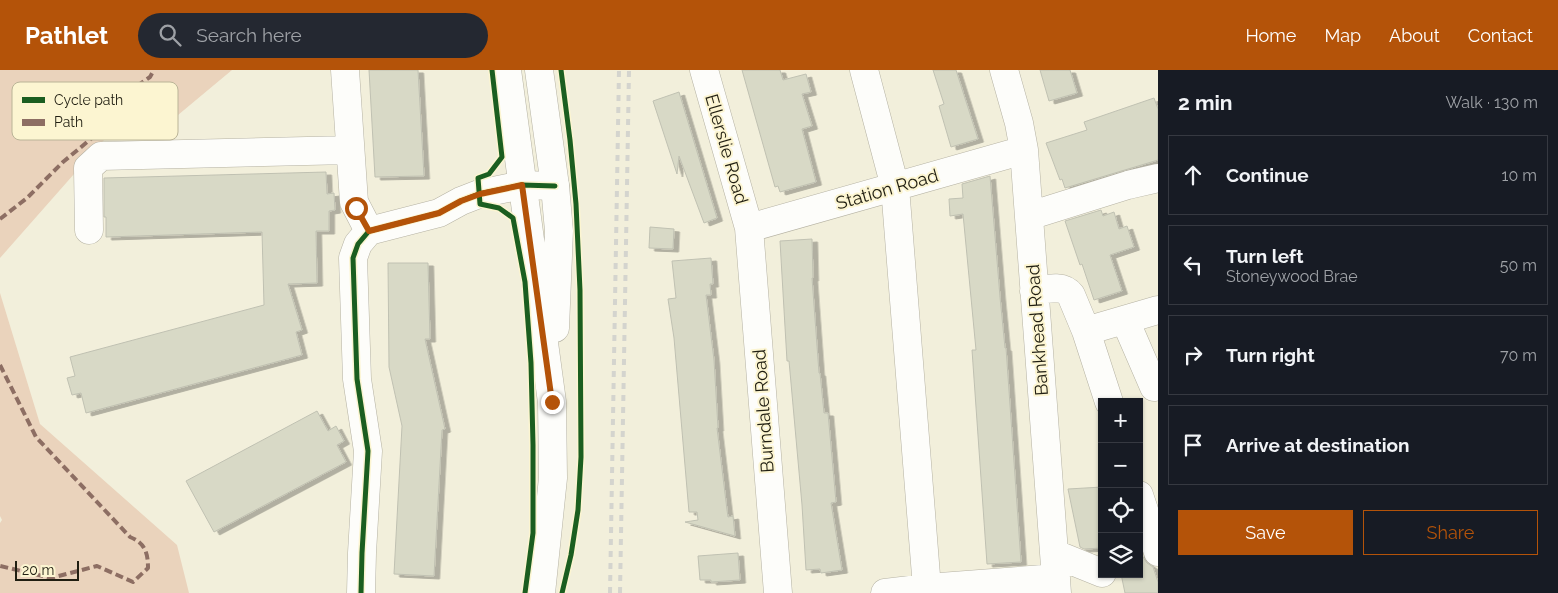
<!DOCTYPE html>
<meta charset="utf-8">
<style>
:root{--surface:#171b24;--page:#242831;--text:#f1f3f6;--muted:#9ea1a6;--line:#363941;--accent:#b45309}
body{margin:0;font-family:Raleway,sans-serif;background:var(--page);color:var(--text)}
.controls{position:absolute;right:15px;bottom:15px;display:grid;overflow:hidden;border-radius:0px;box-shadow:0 1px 4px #0004}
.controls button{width:45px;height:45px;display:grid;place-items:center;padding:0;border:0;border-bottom:1px solid var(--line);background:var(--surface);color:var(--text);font:25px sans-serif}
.scale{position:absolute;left:15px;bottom:12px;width:64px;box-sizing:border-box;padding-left:5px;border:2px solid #201e11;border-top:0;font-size:14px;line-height:18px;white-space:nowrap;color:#201e11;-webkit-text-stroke:4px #fcf5d1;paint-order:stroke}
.stop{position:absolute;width:15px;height:15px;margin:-11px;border:4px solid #b45309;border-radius:50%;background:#fff}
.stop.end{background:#b45309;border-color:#fff;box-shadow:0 1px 5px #0008}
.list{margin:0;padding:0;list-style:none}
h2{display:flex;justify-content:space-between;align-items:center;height:65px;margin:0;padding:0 20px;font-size:21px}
h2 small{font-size:16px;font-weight:400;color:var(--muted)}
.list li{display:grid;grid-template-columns:32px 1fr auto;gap:15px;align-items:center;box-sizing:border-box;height:80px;margin:0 10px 10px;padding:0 10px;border:1px solid var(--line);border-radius:0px}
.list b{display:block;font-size:19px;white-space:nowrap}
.list p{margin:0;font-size:16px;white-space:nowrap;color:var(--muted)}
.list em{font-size:16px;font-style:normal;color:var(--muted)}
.actions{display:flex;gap:10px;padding:15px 20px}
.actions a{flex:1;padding:11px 0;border:1px solid var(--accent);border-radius:0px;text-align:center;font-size:18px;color:var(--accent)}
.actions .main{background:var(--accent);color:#fff}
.icon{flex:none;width:28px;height:28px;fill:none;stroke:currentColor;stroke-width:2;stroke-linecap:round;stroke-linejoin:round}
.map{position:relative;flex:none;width:1158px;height:523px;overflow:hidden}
header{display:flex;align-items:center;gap:30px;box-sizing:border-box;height:70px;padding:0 25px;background:var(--accent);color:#fff}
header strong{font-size:24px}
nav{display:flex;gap:28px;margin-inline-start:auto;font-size:18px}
.search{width:350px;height:45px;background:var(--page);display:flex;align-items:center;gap:12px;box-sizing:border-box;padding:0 18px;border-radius:28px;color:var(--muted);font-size:19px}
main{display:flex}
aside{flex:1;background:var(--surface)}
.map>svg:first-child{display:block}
.green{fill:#ead3bc}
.building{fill:#d8d9c6;stroke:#c0c1b2;filter:url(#shadow)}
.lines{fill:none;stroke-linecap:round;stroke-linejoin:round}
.minor-casing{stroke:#b5b2a3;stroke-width:29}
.major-casing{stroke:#b5b2a3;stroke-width:29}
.minor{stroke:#fdfdfa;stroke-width:28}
.major{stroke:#fdfdfa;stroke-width:28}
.rail{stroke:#d4d4ce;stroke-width:4;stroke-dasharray:6 6;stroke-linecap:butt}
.quiet{stroke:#8d6e63;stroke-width:4;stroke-dasharray:8 4;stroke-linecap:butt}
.cycleway-casing{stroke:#fcf5d1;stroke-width:8}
.cycleway{stroke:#1b5e20;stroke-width:5}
.route{stroke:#b45309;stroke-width:6}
.labels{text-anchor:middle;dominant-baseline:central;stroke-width:4;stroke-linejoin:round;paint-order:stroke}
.street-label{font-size:18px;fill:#201e11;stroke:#fcf5d1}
.key{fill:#fcf5d1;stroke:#bab497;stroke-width:1}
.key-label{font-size:14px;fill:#201e11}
</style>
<header>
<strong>Pathlet</strong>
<div class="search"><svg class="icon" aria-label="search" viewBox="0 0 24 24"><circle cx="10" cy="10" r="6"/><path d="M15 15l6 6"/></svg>Search here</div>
<nav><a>Home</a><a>Map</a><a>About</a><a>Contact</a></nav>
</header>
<main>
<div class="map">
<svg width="1158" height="523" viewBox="0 0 1158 523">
<defs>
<filter id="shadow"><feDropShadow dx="5.5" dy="3" stdDeviation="0" flood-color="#0004"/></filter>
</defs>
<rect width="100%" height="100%" fill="#f2efdb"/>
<path class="green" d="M0,0H232L172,50L104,70L0,188Z
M0,223L40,354L177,475L189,523H0V453L2,450L0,446Z"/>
<path class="building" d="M369,0H418L424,106L375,107Z
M742,0H780L783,10L806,4L811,22L802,24L812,56L802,59L816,112L780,122L778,116L775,117Z
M933,0H956L978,69L951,77L939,36L944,34Z
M1040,0H1070L1077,23L1049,31Z
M679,22L717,148L704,153L679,86L677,104L653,31Z
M1154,28L1158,39V90L1065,118L1062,109L1060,110L1046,73L1087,60L1084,52Z
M326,102L327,124L334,123L335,140L329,141V161H316L317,213L288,214L302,260L296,262L302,285L86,343L81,323L72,325L67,308L75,306L70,287L264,235L262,162L106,167V147H104V108Z
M990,106L1000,227L1005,278H1006L1021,492L987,494L972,280H976L963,144L950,146L949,129L963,128L962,114Z
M1101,140L1103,146L1114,142L1119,159L1127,156L1134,177L1110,185L1122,221L1094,230L1082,194L1080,195L1065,151Z
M650,157L674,159L673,179L649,178Z
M812,169L813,208H812L819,303H820L824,343H828L836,432L831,433L842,500L821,503L820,499L806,500L802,435L789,291H787L780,171Z
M711,188L713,214H710L711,225H706L714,290L718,358H717L727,440L728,447L733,446L735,466L685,452L698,450L697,442H689L674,268L668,229L676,228L672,191Z
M388,193H428L430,269H425L445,359L442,360L434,506L394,504L402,356L389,297Z
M317,341L328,361L336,356L344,371L337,375L346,392L214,462L186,411Z
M1102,417V478L1084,479L1080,477L1068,419Z
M1139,475L1143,487L1147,493L1153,497L1158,512V523H1125L1121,504H1139Z
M738,483L740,510L711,512V510H700L698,486Z"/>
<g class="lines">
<defs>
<path id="minor" d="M345,0L354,132L369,161
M704,0L749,158L778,523
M864,0L895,117L927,518
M1004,0L1019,53L1024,80L1057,523
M1029,146L1128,115L1158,108
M749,158L1024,80
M89,160L88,98L101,86L349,80
M1034,221C1046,219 1063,214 1071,225L1086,261L1109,332
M1125,250L1154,317
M1086,261L1158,240
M1139,425L1158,482
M1055,484L1102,503
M361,523L362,483L368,381L357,309L353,188L358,174L369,161L439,143L461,131L479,124L522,115L555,116
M885,523L927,518L1056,508"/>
<path id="major" d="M507,0L552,332L553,408L541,523
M539,0L555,116L559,161L555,258"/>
</defs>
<use href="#minor" class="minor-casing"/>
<use href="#major" class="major-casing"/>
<use href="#minor" class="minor"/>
<use href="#major" class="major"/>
<path class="rail" d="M610,523L619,0
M620,523L629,0"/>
<path class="quiet" d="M0,149L27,128L63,92L115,49L140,14L150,7L154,0
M0,295L36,367L130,467C145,473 148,483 148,498L133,512L97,496L51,508L0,496"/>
<defs>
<path id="cycleway" d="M492,0L502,87L489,104L478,108L480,134L499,138L513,148L525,212L531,293L533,375V463L525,523
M561,0L570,70L576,134L580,220L581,387L578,440L571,485L562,523
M361,523L362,483L368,381L357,309L353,188L358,174L369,161L439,143L461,131L479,124L522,115L555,116"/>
</defs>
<use href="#cycleway" class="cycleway-casing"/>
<use href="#cycleway" class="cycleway"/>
</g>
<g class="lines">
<path class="route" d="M356,138L369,161L439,143L461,131L480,124L522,115L552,332"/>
</g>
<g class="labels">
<g class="street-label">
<text transform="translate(727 79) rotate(74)">Ellerslie Road</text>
<text transform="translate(887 119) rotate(-16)">Station Road</text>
<text transform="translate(1037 260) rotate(-94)">Bankhead Road</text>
<text transform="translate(763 341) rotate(-94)">Burndale Road</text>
</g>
</g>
<rect x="12" y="12" width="166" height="58" rx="8" class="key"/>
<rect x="22" y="27" width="23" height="6" fill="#1b5e20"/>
<rect x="22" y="49" width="23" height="7" fill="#8d6e63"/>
<g class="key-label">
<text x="54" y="35">Cycle path</text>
<text x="54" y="57">Path</text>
</g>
</svg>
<div class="controls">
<button>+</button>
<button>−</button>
<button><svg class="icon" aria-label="locate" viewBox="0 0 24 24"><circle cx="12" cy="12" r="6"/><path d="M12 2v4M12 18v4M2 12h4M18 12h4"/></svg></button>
<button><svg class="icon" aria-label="layers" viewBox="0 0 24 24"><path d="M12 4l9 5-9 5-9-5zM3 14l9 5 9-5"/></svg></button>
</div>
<div class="scale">20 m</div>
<div class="stop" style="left:356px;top:138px"></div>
<div class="stop end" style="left:552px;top:332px"></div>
</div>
<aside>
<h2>2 min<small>Walk · 130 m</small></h2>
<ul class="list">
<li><svg class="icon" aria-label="ahead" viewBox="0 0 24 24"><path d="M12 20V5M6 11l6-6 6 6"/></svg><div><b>Continue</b></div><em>10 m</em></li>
<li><svg class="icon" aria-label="left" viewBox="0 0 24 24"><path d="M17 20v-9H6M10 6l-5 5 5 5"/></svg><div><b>Turn left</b><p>Stoneywood Brae</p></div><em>50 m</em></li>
<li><svg class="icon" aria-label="right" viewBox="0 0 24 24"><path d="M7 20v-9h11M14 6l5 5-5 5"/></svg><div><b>Turn right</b></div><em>70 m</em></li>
<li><svg class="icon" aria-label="arrive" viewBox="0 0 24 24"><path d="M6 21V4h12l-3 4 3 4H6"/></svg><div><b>Arrive at destination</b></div></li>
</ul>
<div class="actions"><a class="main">Save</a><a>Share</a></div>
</aside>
</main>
